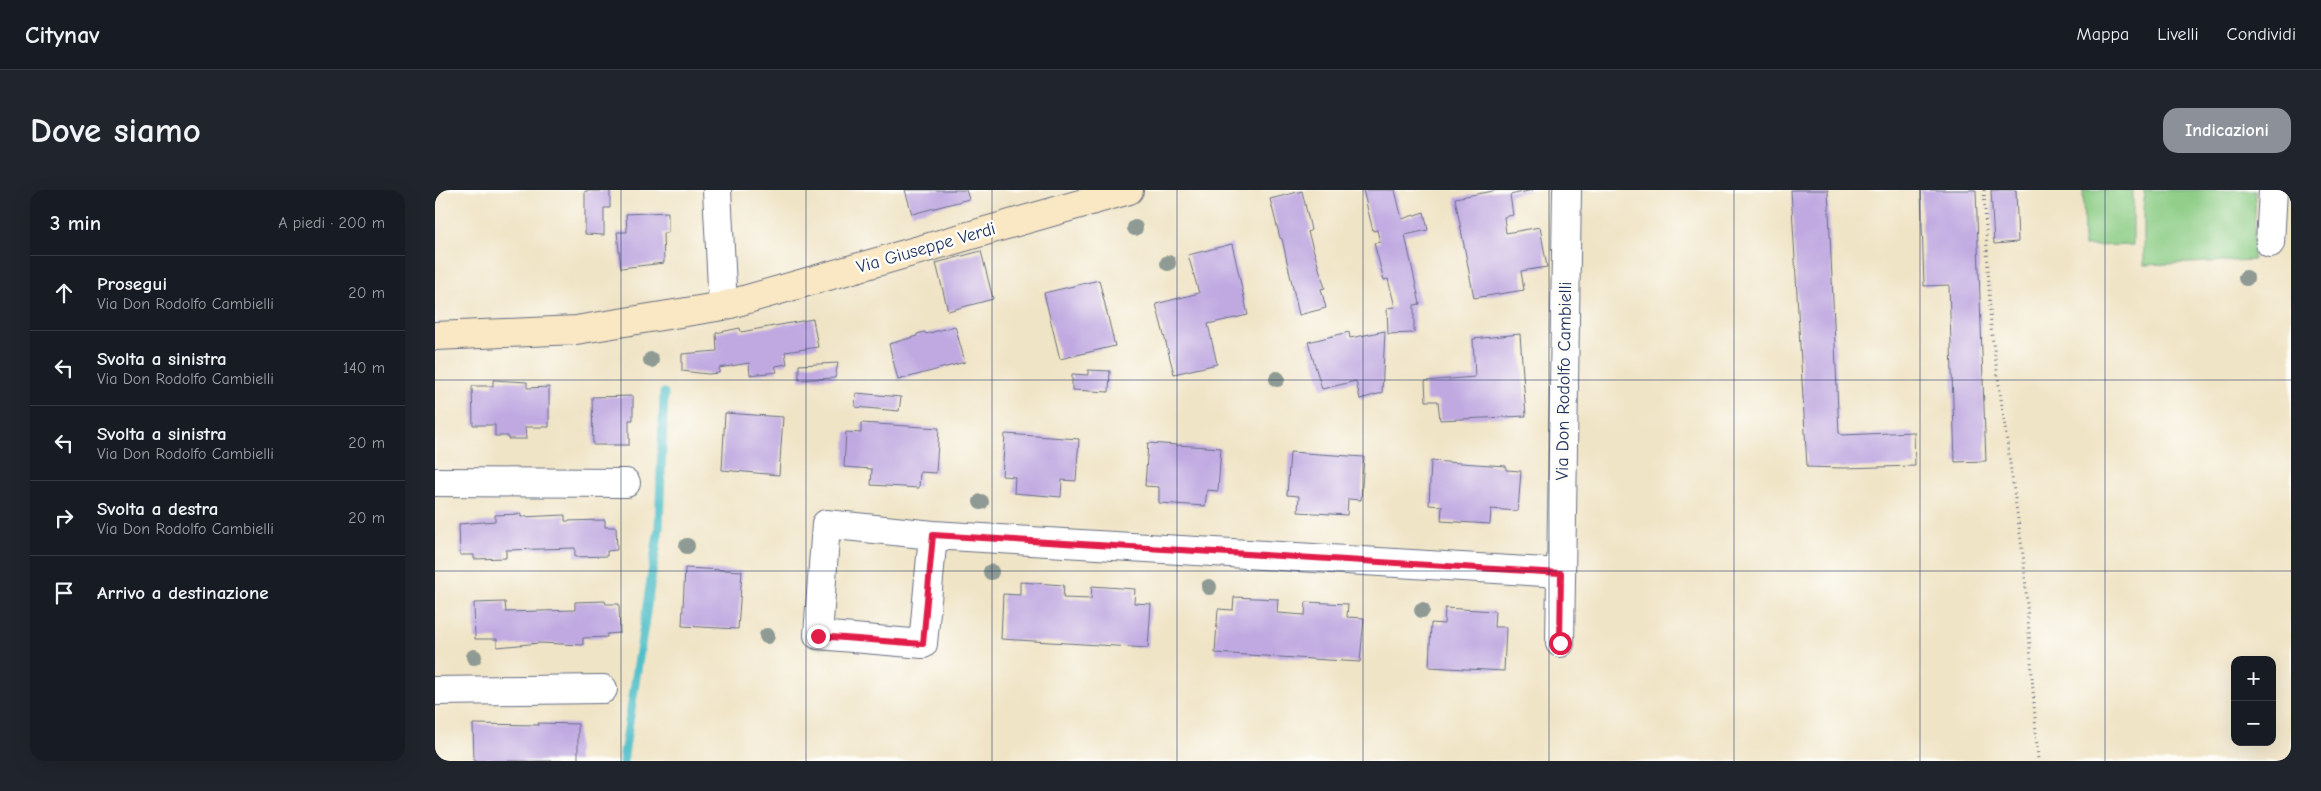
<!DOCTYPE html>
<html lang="it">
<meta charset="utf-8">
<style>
:root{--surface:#171b24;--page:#20242c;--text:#f1f3f6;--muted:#9ea1a6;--line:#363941;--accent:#8c9099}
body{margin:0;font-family:"Comic Neue",sans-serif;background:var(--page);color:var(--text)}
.controls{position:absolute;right:15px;bottom:15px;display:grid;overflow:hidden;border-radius:10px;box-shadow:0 5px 20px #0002}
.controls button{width:45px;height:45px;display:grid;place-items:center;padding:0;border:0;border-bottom:1px solid var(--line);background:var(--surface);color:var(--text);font:25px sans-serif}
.stop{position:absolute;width:15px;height:15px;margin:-11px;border:4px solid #e11d48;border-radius:50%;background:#fff}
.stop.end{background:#e11d48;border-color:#fff;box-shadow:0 1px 5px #0008}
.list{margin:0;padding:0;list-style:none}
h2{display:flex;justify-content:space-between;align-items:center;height:65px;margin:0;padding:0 20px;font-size:21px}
h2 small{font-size:16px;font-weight:400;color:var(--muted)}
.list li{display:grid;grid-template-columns:32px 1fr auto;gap:15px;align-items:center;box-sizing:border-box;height:75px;padding:0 20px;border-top:1px solid var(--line)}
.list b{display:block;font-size:19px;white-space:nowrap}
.list p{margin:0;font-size:16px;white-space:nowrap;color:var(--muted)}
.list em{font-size:16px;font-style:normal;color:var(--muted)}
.icon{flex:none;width:28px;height:28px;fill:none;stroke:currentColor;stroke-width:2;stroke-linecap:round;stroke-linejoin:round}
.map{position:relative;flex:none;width:1856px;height:571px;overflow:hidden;border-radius:15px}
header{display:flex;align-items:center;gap:30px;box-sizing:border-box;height:70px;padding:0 25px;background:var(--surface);border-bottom:1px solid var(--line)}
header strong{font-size:24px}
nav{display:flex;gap:28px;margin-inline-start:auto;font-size:18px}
.intro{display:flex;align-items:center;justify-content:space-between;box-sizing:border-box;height:120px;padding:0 30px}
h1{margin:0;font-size:35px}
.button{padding:12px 22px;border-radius:15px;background:var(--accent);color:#fff;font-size:18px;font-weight:700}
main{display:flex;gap:30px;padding:0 30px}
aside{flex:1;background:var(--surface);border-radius:15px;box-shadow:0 5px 20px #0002}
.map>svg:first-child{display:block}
.green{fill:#8bcc84;stroke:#537e71}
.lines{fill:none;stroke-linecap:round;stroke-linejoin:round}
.stream{stroke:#53c0c9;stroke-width:9}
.building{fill:#c0a9e1}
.street-casing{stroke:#666e82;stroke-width:30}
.secondary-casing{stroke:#666e82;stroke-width:30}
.path{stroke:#666e82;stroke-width:3;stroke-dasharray:1 4;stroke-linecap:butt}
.street{stroke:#fff;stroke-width:28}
.secondary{stroke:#fae7c3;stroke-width:28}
.tree{fill:#8e9a93}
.route{stroke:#e11d48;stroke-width:6}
.grid{fill:none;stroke:#1b2f5e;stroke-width:1;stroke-opacity:0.55}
.labels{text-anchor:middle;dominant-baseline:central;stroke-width:5;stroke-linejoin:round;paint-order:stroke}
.street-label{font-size:18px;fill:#1b2f5e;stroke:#fdfcf7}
</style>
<header>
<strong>Citynav</strong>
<nav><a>Mappa</a><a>Livelli</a><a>Condividi</a></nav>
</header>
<div class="intro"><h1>Dove siamo</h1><a class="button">Indicazioni</a></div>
<main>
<aside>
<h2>3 min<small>A piedi · 200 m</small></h2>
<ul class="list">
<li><svg class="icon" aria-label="ahead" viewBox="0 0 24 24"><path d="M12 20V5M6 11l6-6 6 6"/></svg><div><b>Prosegui</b><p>Via Don Rodolfo Cambielli</p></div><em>20 m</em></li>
<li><svg class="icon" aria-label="left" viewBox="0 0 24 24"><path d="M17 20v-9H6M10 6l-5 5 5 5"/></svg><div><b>Svolta a sinistra</b><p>Via Don Rodolfo Cambielli</p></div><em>140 m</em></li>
<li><svg class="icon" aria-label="left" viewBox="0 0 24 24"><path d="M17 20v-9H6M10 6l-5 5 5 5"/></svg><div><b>Svolta a sinistra</b><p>Via Don Rodolfo Cambielli</p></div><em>20 m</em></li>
<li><svg class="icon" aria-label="right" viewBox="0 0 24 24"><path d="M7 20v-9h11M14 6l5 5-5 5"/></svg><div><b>Svolta a destra</b><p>Via Don Rodolfo Cambielli</p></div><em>20 m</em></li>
<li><svg class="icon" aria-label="arrive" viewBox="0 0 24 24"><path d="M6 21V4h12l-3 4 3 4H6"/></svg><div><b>Arrivo a destinazione</b></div></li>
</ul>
</aside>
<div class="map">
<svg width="1856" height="571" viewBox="0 0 1856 571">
<rect width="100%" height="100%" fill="#fdfcf7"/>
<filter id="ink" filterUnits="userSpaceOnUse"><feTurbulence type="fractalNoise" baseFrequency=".02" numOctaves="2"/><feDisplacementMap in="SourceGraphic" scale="10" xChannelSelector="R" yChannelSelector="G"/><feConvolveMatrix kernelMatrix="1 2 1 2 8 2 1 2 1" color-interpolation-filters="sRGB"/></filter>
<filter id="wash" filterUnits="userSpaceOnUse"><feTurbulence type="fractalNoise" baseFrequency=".0096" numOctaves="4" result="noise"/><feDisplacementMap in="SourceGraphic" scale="20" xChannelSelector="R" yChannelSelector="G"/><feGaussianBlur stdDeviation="1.12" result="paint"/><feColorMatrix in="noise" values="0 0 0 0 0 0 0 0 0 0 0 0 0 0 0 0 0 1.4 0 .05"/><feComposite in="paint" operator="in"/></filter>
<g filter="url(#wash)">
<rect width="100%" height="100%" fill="#f0e4c6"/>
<path class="green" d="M1648,0H1698V55L1649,56Z
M1709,0H1821L1818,70L1709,75Z"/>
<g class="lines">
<path class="stream" d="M188,571L224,338L229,203"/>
</g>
<g id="blocks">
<path class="building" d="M470,0H531L534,9L477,24Z
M928,0H960L967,29L989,22L993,40L970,45L985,114L979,115V143L953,144L952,118L960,117L953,89L949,90L939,53L945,52L942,40L938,41Z
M1063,0H1098L1075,5L1078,25L1069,27L1071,43L1105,37L1112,77L1086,81L1089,100L1039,108L1020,8Z
M1356,0H1393L1404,243L1407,245L1479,242L1480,276L1408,278L1372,277Z
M1486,0H1541L1551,271L1520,272L1514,95L1489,96Z
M1556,0H1581L1583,52L1559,54Z
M150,1H175V18H169V45L150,44Z
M867,1L876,40L873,42L890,98L886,99L891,118L864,125L847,49L845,48L835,9Z
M233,22V43H228L229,73L186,78L182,42H192L191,24Z
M797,54L813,125L773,134L782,174L739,184L721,114L764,103L753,65Z
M546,61L558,109L513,121L501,73Z
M664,90L680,156L625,169L609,103Z
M378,129L383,157L350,162L352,174L340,176L342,182L315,185L314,173L284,178V183L273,184L247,181V164L282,161L281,143L305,138L306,142Z
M520,136L530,172L463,190L454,154L482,146V144L490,142L491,144Z
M950,141L947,203L925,209L921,191L887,199L873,152L914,142L915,148Z
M1085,144L1091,226L1005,230L1003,211H991L990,191L1040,187L1038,149Z
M403,173L400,188L364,190V175Z
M653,180L675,181L674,202L637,200V184L653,185Z
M58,190L92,192V198L114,197V237H90L91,249H73V246H60V235H38L37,196H58Z
M421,203L466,207L464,221L420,217Z
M198,206V230H194V255H158L157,207Z
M290,223L348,227L344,285L287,280Z
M426,233L504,238L501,283L485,282L484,298L436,295L437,279L409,277L411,242L426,243Z
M570,244L644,249L641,291L627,290L626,307L579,303L580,287L567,286Z
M713,253L786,258L783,301L772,300L770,316L724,313V297L710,296Z
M855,262L929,267L926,310L913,309L912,325L863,322L864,306L852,305Z
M996,271L1071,276V280L1086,281L1083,321L1056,319L1055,334L1006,331L1007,316L994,315Z
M86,324V327L130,325V331L170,330V337H181L182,360L172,361V366L140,367V358L71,360V368L39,369V365H25L24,334L60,331V325Z
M250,378L307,381L303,439L247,436Z
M585,392L629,395L628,408L656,409L657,396L700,399L699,413L716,414L713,458L566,449L568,404L585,405Z
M799,407L843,409L842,423L870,425L871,412L913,414L912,427L929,428L925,472L780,463L783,419L798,420Z
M170,411L171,414H184L185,443L172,444V447L148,448V455L105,453L62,457V449H40L39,413L70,412L71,422L140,420V412Z
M1010,418L1060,421L1059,437H1071L1069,481L994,477L996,433L1009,434Z
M103,533L143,534V571H39L38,534L104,535Z"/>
</g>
</g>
<g filter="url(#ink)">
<use href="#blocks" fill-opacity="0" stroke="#666e82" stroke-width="1"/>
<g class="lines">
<defs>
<path id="street" d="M282,0L288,116
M1835,53L1838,0
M0,292L191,293
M498,345L488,454L383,445L391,334L498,345L1126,383
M1125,453L1132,0
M0,501L168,499"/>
<path id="secondary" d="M0,146L141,140L288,116L694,0"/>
</defs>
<use href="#street" class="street-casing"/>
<use href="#secondary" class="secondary-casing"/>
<path class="path" d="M1549,0L1556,138L1589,372L1603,571"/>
<use href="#street" class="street"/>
<use href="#secondary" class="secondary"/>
</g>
<g class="tree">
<circle cx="700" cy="38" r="8"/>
<circle cx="733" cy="73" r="8"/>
<circle cx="1811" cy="88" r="8"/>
<circle cx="216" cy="170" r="8"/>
<circle cx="842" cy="189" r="8"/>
<circle cx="546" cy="312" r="8"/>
<circle cx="252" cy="356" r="8"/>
<circle cx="556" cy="382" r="8"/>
<circle cx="774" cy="397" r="8"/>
<circle cx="987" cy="420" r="8"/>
<circle cx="332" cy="446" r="8"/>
<circle cx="39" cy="467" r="8"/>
</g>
</g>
<g class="lines" filter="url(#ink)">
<path class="route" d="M383,446L488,454L498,345L1126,383L1125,453"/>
</g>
<path class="grid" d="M186,0V571M371,0V571M557,0V571M742,0V571M928,0V571M1114,0V571M1299,0V571M1485,0V571M1670,0V571M0,190H1856M0,381H1856"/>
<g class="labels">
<g class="street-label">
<text transform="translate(491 58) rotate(-16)">Via Giuseppe Verdi</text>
<text transform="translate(1129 191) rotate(-89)">Via Don Rodolfo Cambielli</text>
</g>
</g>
</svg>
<div class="controls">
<button>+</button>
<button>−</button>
</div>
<div class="stop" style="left:1125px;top:453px"></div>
<div class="stop end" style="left:383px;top:446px"></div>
</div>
</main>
